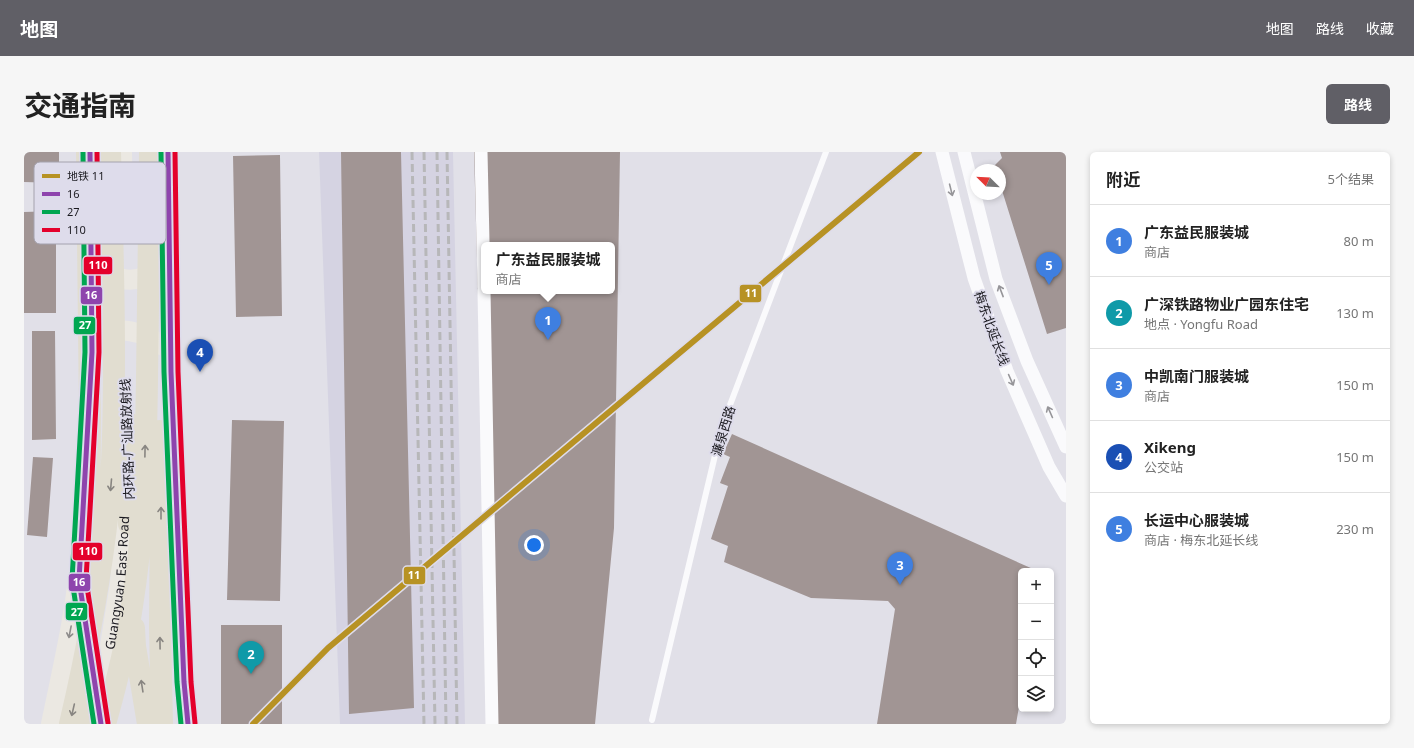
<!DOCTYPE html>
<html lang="zh">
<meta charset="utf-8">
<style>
:root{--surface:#fff;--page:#f6f6f6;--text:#222;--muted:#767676;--line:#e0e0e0;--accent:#605f66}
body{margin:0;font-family:"Noto Sans","Noto Sans SC",sans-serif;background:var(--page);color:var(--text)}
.controls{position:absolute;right:12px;bottom:12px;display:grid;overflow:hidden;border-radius:6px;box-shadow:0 2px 6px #0003}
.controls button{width:36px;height:36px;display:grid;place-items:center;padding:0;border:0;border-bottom:1px solid var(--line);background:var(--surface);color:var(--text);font:20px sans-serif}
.compass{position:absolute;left:946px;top:12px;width:36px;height:36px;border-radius:50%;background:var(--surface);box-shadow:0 2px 6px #0003;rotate:294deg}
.you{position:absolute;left:510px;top:393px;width:14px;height:14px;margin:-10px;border:3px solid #fff;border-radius:50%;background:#1a73e8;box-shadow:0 0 0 6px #1a73e833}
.badge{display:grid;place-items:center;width:26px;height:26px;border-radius:50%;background:var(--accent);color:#fff;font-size:13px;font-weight:700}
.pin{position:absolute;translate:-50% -33px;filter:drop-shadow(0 1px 2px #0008)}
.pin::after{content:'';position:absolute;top:21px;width:14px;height:12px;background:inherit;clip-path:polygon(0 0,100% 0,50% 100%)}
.popup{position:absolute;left:457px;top:90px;width:134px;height:52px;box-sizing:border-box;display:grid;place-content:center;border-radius:6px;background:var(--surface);filter:drop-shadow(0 1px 3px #0005);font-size:13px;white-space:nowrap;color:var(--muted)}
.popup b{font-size:15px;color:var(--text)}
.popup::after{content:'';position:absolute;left:50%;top:100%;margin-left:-8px;border:8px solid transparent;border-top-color:var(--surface)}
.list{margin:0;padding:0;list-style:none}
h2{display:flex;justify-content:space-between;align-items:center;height:52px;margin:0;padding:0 16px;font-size:17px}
h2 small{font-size:13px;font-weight:400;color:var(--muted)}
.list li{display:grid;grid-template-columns:26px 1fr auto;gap:12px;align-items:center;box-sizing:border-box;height:72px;padding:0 16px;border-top:1px solid var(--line)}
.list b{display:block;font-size:15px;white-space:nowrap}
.list p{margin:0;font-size:13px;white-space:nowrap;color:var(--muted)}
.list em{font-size:13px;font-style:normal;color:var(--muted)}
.icon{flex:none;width:22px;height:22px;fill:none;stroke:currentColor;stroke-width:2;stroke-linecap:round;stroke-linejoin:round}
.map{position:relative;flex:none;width:1042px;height:572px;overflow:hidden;border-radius:6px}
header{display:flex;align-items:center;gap:24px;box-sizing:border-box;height:56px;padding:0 20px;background:var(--accent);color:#fff}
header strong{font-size:19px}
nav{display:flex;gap:22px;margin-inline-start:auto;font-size:14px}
.intro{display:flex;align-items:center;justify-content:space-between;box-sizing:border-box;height:96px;padding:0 24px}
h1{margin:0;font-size:28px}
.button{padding:10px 18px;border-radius:6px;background:var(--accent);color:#fff;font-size:14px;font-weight:700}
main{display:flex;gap:24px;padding:0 24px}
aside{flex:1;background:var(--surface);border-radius:6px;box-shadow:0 2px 6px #0003}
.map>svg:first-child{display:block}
.built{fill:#d5d3e2}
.building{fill:#a19594;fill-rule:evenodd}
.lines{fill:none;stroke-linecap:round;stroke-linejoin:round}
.lane{stroke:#fafafc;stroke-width:6}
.street{stroke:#fafafc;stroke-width:13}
.primary{stroke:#ebe8e2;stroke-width:20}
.highway{stroke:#e1ddd0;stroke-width:22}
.rail{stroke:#b7b7b9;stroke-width:3;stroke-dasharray:8 4;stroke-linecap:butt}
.bus-1-casing{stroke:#dedceb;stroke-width:8}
.bus-2-casing{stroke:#dedceb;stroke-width:8}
.bus-3-casing{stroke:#dedceb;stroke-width:8}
.bus-1{stroke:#8e44ad;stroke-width:5}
.bus-2{stroke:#00a651;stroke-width:5}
.bus-3{stroke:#e4002b;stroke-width:5}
.metro-1-casing{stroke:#dedceb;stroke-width:9}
.metro-1{stroke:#b79224;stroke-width:6}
.oneway{stroke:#969599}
.oneway2{stroke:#888581}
.oneway3{stroke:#8d8b8b}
.labels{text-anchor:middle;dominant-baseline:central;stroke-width:4;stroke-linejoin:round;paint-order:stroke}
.street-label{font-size:13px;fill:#1b1a20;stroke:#dedceb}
.key{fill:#dedceb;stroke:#a4a2ae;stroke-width:1}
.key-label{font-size:11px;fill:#1b1a20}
.line-badge{stroke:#dedceb;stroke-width:1.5}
.badge-label{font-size:11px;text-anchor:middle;font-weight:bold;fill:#fff}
</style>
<header>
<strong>地图</strong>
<nav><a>地图</a><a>路线</a><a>收藏</a></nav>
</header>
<div class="intro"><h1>交通指南</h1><a class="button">路线</a></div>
<main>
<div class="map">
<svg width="1042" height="572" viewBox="0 0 1042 572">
<rect width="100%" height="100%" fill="#e1e0e8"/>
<path class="built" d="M295,0H429L441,572H316Z"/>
<path class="building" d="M0,0H35V31L0,30Z
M317,0H377L390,556L325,562Z
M450,0H596L590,376L571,572H466ZM460,93H588V139H460Z
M976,0H1042V176L1023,182L976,32V18H972L970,14L978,6Z
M256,3L258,164L212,165L209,4Z
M32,59V161H0V60Z
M8,179H31L32,287L8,288Z
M208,268L260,269L256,449L203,448Z
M708,282L1009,417L1008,419H997V458L995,466H997V543L992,572H853L871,457L864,449L787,446L700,410L704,394L687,387L704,334L696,331L706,305L699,302Z
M9,305L29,306L23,385L3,383Z
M197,473H258V572H197Z"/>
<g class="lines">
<path class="lane" d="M628,568L698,274L802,0"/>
<path class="street" d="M457,0L460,135
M918,0L950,126L983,219L1025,315L1042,344
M940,0L972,127L1003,209L1042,295
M460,139L468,572"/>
<g class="primary">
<path d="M98,0L99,66"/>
<path d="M144,0L147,220L160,530L164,572"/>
<path d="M66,96C78,126 113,142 135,111"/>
<path d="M68,200C70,195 72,189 76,186C93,172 121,180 136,193"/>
<path id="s1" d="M72,568L86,494L96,431L101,354"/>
<path d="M27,572C39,514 53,455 57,396"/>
</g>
<path class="highway" d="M63,0L66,265L65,419
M103,270L105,372
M136,279L137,343L136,475L138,572
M110,476L111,494L124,572
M66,521L67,572
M46,572C65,491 80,410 87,327C90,286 90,244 90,203C90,135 88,68 86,0
M81,572C92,533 102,494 108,454C120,379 122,303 123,227C124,152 125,76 126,0"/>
<path class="rail" d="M388,0L400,572
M400,0L411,572
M413,0L422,572
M423,0L433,572"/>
<defs>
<path id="bus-1" d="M66,0L68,200L55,428L77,572
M144,0L147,220L160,530L164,572"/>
<path id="bus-2" d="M59,0L61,200L48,428L70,572
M137,0L140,220L153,530L157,572"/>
<path id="bus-3" d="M73,0L75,200L62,428L84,571
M151,0L154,220L167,530L171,571"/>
</defs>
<use href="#bus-1" class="bus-1-casing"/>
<use href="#bus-2" class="bus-2-casing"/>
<use href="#bus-3" class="bus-3-casing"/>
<use href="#bus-1" class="bus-1"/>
<use href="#bus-2" class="bus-2"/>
<use href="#bus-3" class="bus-3"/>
<defs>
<path id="metro-1" d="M229,572L304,496L895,0"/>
</defs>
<use href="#metro-1" class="metro-1-casing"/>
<use href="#metro-1" class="metro-1"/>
</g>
<defs><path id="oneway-shaft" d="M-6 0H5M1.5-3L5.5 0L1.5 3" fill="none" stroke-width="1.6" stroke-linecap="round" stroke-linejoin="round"/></defs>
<g class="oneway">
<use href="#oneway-shaft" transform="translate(927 38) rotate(76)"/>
<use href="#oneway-shaft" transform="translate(977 139) rotate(-111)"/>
<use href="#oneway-shaft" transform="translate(987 228) rotate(66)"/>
<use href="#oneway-shaft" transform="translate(1026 260) rotate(-114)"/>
</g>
<g class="oneway2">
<use href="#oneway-shaft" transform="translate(121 299) rotate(-89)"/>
<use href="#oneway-shaft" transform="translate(87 333) rotate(95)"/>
<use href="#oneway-shaft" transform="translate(137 361) rotate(-90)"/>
<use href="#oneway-shaft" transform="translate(136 491) rotate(-91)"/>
<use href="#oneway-shaft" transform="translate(118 534) rotate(-99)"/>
<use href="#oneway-shaft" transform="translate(49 558) rotate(103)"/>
</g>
<use class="oneway3" href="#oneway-shaft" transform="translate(46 480) rotate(101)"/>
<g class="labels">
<g class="street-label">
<text transform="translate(968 176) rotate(70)">梅东北延长线</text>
<text transform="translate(699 279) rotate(-73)">濂泉西路</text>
<text transform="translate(103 287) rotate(-92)">内环路-广汕路放射线</text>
<text stroke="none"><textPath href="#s1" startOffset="139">Guangyuan East Road</textPath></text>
</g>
</g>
<rect x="10" y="10" width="132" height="82" rx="6" class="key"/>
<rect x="18" y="22" width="18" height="4" fill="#b79224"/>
<rect x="18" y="40" width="18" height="4" fill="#8e44ad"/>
<rect x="18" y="58" width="18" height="4" fill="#00a651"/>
<rect x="18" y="76" width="18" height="4" fill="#e4002b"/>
<g class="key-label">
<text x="43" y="28">地铁 11</text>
<text x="43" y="46">16</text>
<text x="43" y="64">27</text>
<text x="43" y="82">110</text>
</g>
<g class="line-badge">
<rect x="59" y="104" width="30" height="19" rx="4" fill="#e4002b"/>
<rect x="715" y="132" width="23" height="19" rx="4" fill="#b79224"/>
<rect x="56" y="134" width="23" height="19" rx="4" fill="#8e44ad"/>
<rect x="49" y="164" width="23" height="19" rx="4" fill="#00a651"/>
<rect x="48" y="390" width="31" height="19" rx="4" fill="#e4002b"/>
<rect x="379" y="414" width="23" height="19" rx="4" fill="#b79224"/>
<rect x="44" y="421" width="23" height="19" rx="4" fill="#8e44ad"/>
<rect x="41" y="450" width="23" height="19" rx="4" fill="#00a651"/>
</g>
<g class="badge-label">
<text x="74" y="117">110</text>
<text x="727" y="145">11</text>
<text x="67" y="147">16</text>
<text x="61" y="177">27</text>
<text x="64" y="403">110</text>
<text x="390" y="427">11</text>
<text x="55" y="434">16</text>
<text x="53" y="464">27</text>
</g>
</svg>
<div class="controls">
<button>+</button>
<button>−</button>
<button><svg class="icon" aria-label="locate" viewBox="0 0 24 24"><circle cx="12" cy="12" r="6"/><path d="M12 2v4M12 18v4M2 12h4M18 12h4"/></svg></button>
<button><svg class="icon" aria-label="layers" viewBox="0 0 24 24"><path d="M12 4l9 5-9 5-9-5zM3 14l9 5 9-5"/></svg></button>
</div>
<svg class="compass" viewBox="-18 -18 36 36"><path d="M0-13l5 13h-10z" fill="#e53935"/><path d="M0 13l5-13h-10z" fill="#767676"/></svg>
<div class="you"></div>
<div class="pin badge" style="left:524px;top:188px;background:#3f7fe0">1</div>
<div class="popup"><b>广东益民服装城</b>商店</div>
<div class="pin badge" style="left:227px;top:522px;background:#0f9aa8">2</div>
<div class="pin badge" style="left:876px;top:433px;background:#3f7fe0">3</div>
<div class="pin badge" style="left:176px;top:220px;background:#1a4fb4">4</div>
<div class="pin badge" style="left:1025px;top:133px;background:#3f7fe0">5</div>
</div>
<aside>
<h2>附近<small>5个结果</small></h2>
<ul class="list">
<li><span class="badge" style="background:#3f7fe0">1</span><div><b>广东益民服装城</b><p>商店</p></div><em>80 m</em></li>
<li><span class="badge" style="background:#0f9aa8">2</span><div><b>广深铁路物业广园东住宅</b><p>地点 · Yongfu Road</p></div><em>130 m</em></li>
<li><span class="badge" style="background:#3f7fe0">3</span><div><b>中凯南门服装城</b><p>商店</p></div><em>150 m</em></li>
<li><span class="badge" style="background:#1a4fb4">4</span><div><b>Xikeng</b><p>公交站</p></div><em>150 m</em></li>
<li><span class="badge" style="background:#3f7fe0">5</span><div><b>长运中心服装城</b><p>商店 · 梅东北延长线</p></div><em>230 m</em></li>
</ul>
</aside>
</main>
